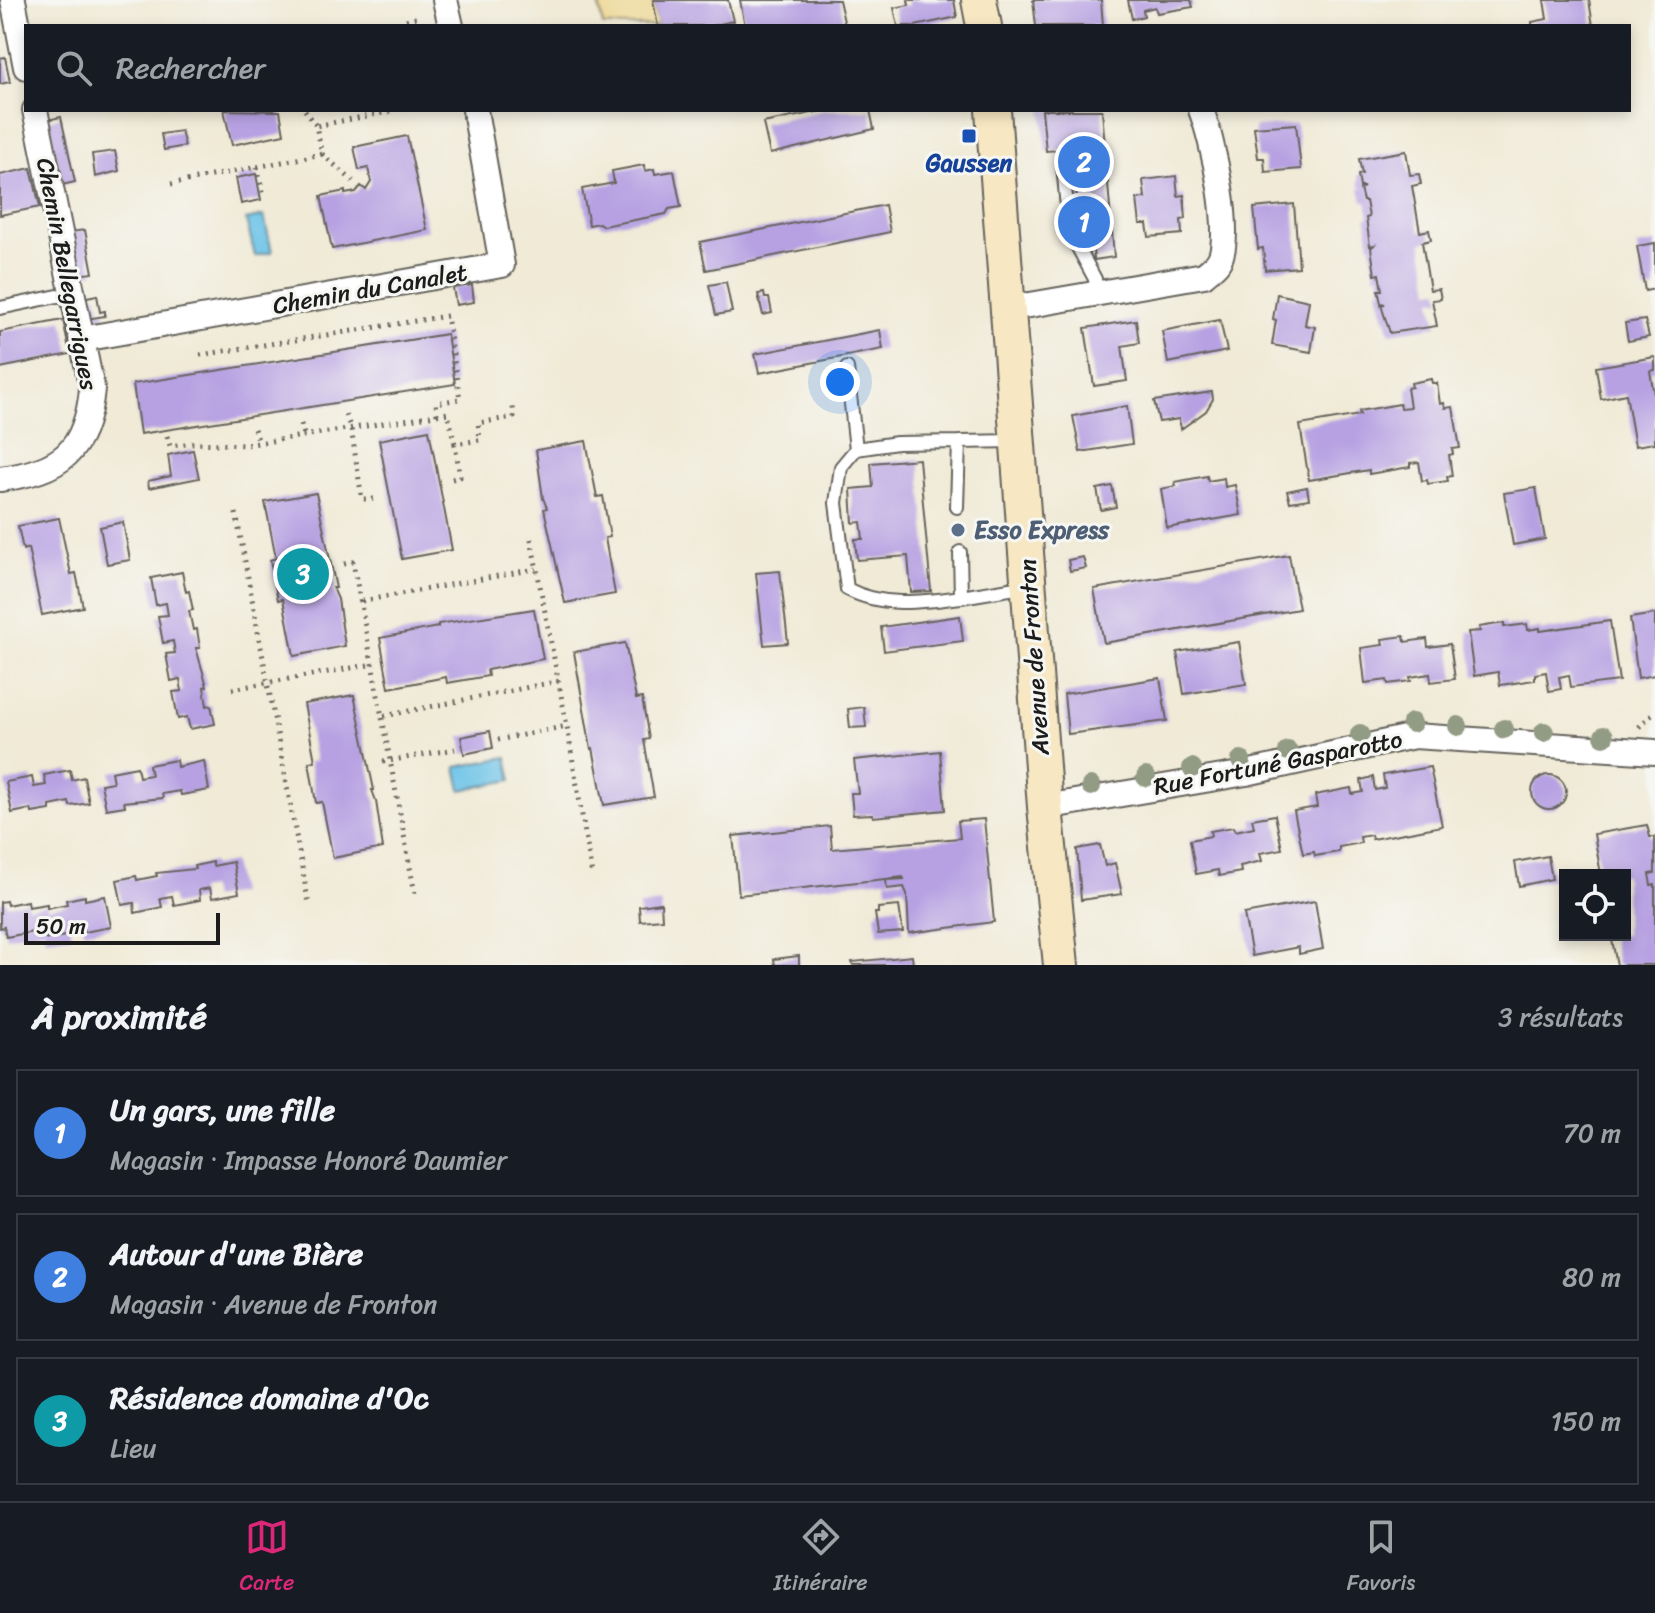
<!DOCTYPE html>
<html lang="fr">
<meta charset="utf-8">
<style>
:root{--surface:#171b24;--page:#242831;--text:#f1f3f6;--muted:#9ea1a6;--line:#363941;--accent:#db2777}
body{margin:0;font-family:Sriracha,sans-serif;background:var(--page);color:var(--text)}
.controls{position:absolute;right:24px;bottom:24px;display:grid;overflow:hidden;border-radius:0px;box-shadow:0 4px 12px #0003}
.controls button{width:72px;height:72px;display:grid;place-items:center;padding:0;border:0;border-bottom:2px solid var(--line);background:var(--surface);color:var(--text);font:40px sans-serif}
.scale{position:absolute;left:24px;bottom:20px;width:196px;box-sizing:border-box;padding-left:8px;border:4px solid #1c1c1c;border-top:0;font-size:22px;line-height:28px;white-space:nowrap;color:#1c1c1c;-webkit-text-stroke:6px #f6f6f2;paint-order:stroke}
.you{position:absolute;left:840px;top:382px;width:28px;height:28px;margin:-20px;border:6px solid #fff;border-radius:50%;background:#1a73e8;box-shadow:0 0 0 12px #1a73e833}
.badge{display:grid;place-items:center;width:52px;height:52px;border-radius:50%;background:var(--accent);color:#fff;font-size:26px;font-weight:700}
.pin{position:absolute;translate:-50% -50%;border:4px solid #fff;box-shadow:0 2px 8px #0006}
.list{margin:0;padding:0;list-style:none}
h2{display:flex;justify-content:space-between;align-items:center;height:104px;margin:0;padding:0 32px;font-size:34px}
h2 small{font-size:26px;font-weight:400;color:var(--muted)}
.list li{display:grid;grid-template-columns:52px 1fr auto;gap:24px;align-items:center;box-sizing:border-box;height:128px;margin:0 16px 16px;padding:0 16px;border:2px solid var(--line);border-radius:0px}
.list b{display:block;font-size:30px;white-space:nowrap}
.list p{margin:0;font-size:26px;white-space:nowrap;color:var(--muted)}
.list em{font-size:26px;font-style:normal;color:var(--muted)}
.icon{flex:none;width:44px;height:44px;fill:none;stroke:currentColor;stroke-width:2;stroke-linecap:round;stroke-linejoin:round}
.map{position:relative;flex:none;width:1655px;height:965px;overflow:hidden}
.search{position:absolute;background:var(--surface);box-shadow:0 4px 12px #0003;left:24px;right:24px;top:24px;height:88px;display:flex;align-items:center;gap:20px;box-sizing:border-box;padding:0 28px;border-radius:0px;color:var(--muted);font-size:30px}
.sheet{height:536px;background:var(--surface)}
nav{display:flex;justify-content:space-around;align-items:center;box-sizing:border-box;height:112px;border-top:2px solid var(--line);background:var(--surface);font-size:22px;color:var(--muted)}
nav a{display:grid;justify-items:center;gap:4px}
nav .on{color:var(--accent)}
.map>svg:first-child{display:block}
.sand{fill:#eeda9e;stroke:#857b5d;stroke-width:2}
.water{fill:#6ac2e7;stroke:#436f82;stroke-width:2}
.building{fill:#b7a1e2}
.lines{fill:none;stroke-linecap:round;stroke-linejoin:round}
.service-casing{stroke:#66645d;stroke-width:16}
.minor-casing{stroke:#66645d;stroke-width:28}
.secondary-casing{stroke:#66645d;stroke-width:38}
.path{stroke:#66645d;stroke-width:5;stroke-dasharray:2 6;stroke-linecap:butt}
.service{stroke:#fff;stroke-width:12}
.minor{stroke:#fff;stroke-width:24}
.secondary{stroke:#f7e8c3;stroke-width:34}
.tree{fill:#929b84}
.transit-dot{fill:#1a4fb4;stroke:#f6f6f2;stroke-width:3}
.service-dot{fill:#5c6f8a;stroke:#f6f6f2;stroke-width:3}
.labels{text-anchor:middle;dominant-baseline:central;stroke-width:6;stroke-linejoin:round;paint-order:stroke}
.transit-label{font-size:24px;font-weight:bold;fill:#164399;stroke:#f6f6f2}
.street-label{font-size:24px;fill:#1c1c1c;stroke:#f6f6f2}
.service-label{font-size:24px;font-weight:bold;fill:#4e5e75;stroke:#f6f6f2;text-anchor:start}
</style>
<div class="map">
<svg width="1655" height="965" viewBox="0 0 1655 965">
<rect width="100%" height="100%" fill="#f6f6f2"/>
<filter id="ink" filterUnits="userSpaceOnUse"><feTurbulence type="fractalNoise" baseFrequency=".0125" numOctaves="2"/><feDisplacementMap in="SourceGraphic" scale="16" xChannelSelector="R" yChannelSelector="G"/><feConvolveMatrix kernelMatrix="1 2 1 2 8 2 1 2 1" color-interpolation-filters="sRGB"/></filter>
<filter id="wash" filterUnits="userSpaceOnUse"><feTurbulence type="fractalNoise" baseFrequency=".006" numOctaves="4" result="noise"/><feDisplacementMap in="SourceGraphic" scale="32" xChannelSelector="R" yChannelSelector="G"/><feGaussianBlur stdDeviation="1.8" result="paint"/><feColorMatrix in="noise" values="0 0 0 0 0 0 0 0 0 0 0 0 0 0 0 0 0 1.4 0 .05"/><feComposite in="paint" operator="in"/></filter>
<g filter="url(#wash)">
<rect width="100%" height="100%" fill="#f0ead6"/>
<path class="sand" d="M598,0H653L658,26H603Z"/>
<path class="water" d="M264,216L272,252L255,256L246,220Z
M507,757L512,780L461,790L456,767Z"/>
<g id="blocks">
<path class="building" d="M653,0H728L733,21L711,26H658Z
M740,0H839L845,26H745Z
M908,0H954L957,17L915,26H898L894,8L909,5Z
M1033,0H1101L1103,26H1036Z
M1128,0H1191L1193,7L1157,13L1155,7L1143,10L1144,16L1132,19Z
M1544,0H1589L1593,26H1532V22L1547,19Z
M5,57L10,82L0,84V58Z
M224,110L280,111L284,134L232,145Z
M826,110H870L874,129L770,154L763,123Z
M1042,110H1102L1114,257L1094,260L1091,228L1079,230L1074,149L1046,151Z
M61,117L75,182L62,185L47,120Z
M1296,124L1301,169L1265,172L1264,158H1258L1254,127Z
M181,131L185,146L164,150L161,134Z
M407,136L427,230L332,249L321,196L345,191V194L356,192L361,186L366,190L371,182L368,168L359,170L354,147Z
M115,151L119,171L95,177L92,154Z
M1406,151L1410,175L1419,174L1421,184L1412,186L1420,232L1429,230L1431,240L1422,242L1430,290L1439,289L1441,299L1432,300L1437,326L1390,333L1381,305L1385,304L1381,303L1378,290H1382L1379,274L1375,275L1371,248L1374,245L1370,246L1366,218L1369,217L1366,201H1363L1360,189L1364,187H1360L1358,175L1362,174L1359,159Z
M644,165L645,171L654,169L655,174L674,171L681,207L669,209L666,214L603,226L599,223L589,225L582,189L614,183L612,171Z
M31,168L40,207L0,215V175Z
M256,174L261,200L241,204L236,178Z
M1176,176L1178,196L1184,195L1186,219L1181,220L1182,234L1149,237L1147,224H1140L1137,199L1145,198L1143,180Z
M1294,204L1299,267L1265,270L1263,248L1258,249L1254,208Z
M885,205L890,232L706,270L700,242Z
M85,230L93,273L77,275L69,232Z
M1655,243V289L1645,291L1637,246Z
M726,282L732,312L716,315L709,285Z
M472,285L474,302L456,305L453,288Z
M764,293L765,298H769L772,313L763,315L758,294Z
M1277,294L1309,301L1305,325L1315,327L1311,352L1272,345L1276,320L1273,319Z
M97,295L100,312L105,311V316L86,319L82,298Z
M63,320L70,354L0,368V332Z
M1136,320L1139,343L1122,346L1127,381L1094,386L1085,328Z
M1220,320L1227,351L1168,363L1162,331Z
M1645,320L1649,337L1628,341L1625,323Z
M880,330L883,349L759,373L755,354Z
M447,334L455,384L140,434L133,384Z
M1655,357V370L1650,371L1655,401V443L1635,446L1626,394L1601,399L1596,367Z
M1431,379L1432,383H1437L1440,404L1444,403L1445,408L1453,407L1460,448L1452,449L1453,454L1449,455L1452,476L1447,477L1448,481L1428,484L1427,480L1422,481L1419,462L1410,463V467L1369,474V470L1309,480L1300,425L1360,415L1359,411L1400,404L1401,408L1410,407L1407,388L1412,387L1411,383Z
M1212,392L1213,399L1206,411L1181,429L1179,419L1159,422L1154,401Z
M1127,406L1132,444L1080,452L1073,416Z
M429,430L452,550L402,559L379,440Z
M586,441L597,497L603,496L610,537L605,538L615,594L565,603L544,509L547,508L543,498L536,450Z
M193,450L199,478L149,488L148,481L171,476L168,455Z
M919,459L931,591L911,592L908,556L857,560L855,539H863L861,522L853,523L851,489L873,487L871,463Z
M1207,476L1208,481L1224,478L1225,487L1235,485L1241,515L1167,528L1161,489L1176,486L1175,482Z
M1112,486L1116,507L1101,510L1097,489Z
M1307,487L1309,499L1290,502L1287,491Z
M1536,488L1545,539L1513,545L1504,493Z
M316,493L336,588H333L338,599L345,646L294,656L283,599L278,600L270,560L276,558L265,502Z
M59,518L71,574L76,573L83,607L42,615L28,548L23,550L18,526Z
M123,522L130,560L107,564L100,527Z
M1289,555L1299,609L1104,643L1094,589Z
M1083,557L1086,568L1070,571L1068,560Z
M780,571L788,643L764,645L756,573Z
M182,572L186,592L189,591L193,610L189,611L193,630L197,629L200,648H196L207,686L204,687L207,706L211,705L215,724L190,729L187,717L178,719L173,692L182,691L180,679L171,681L166,654L175,653L173,641L163,643L158,616L168,615L166,603L156,605L151,578Z
M534,609L543,659L487,670L488,676L447,683L446,677L389,688L380,638L438,627V624Z
M1655,614V675L1638,678L1630,618Z
M960,616L963,641L884,651L881,627Z
M1610,621L1619,681L1571,687L1569,675L1559,677L1561,689L1549,691L1546,672L1535,674V680L1500,685L1498,672L1474,676L1468,632L1480,631L1479,627L1504,623V627L1527,624L1528,630L1540,628V631Z
M1404,636L1405,642L1427,639L1428,647L1450,644L1455,679L1431,682L1430,674L1410,677L1411,681L1388,684L1387,680L1365,683L1361,648L1383,645L1382,639Z
M1239,642L1246,684L1184,694L1177,652Z
M625,643L636,699L642,698L649,739L644,740L654,797L604,805L593,748L591,749L574,652Z
M1160,678L1167,721L1068,734L1064,694Z
M354,695L374,790H372L376,801L383,848L333,858L322,802L316,803L309,762L315,761L304,704Z
M864,707L866,727L850,728L848,709Z
M490,731L493,748L464,754L461,737Z
M940,751L945,810L873,817L872,814L853,815L851,793H858L854,760Z
M176,760L177,767L204,761L209,790L181,795L180,791L162,794L163,798L124,802L125,806L106,809L101,784L113,782L111,772L137,767L139,777L151,775L149,765Z
M1430,767L1442,826L1372,839L1371,835L1360,837L1361,843L1339,847V852L1315,856L1314,852L1303,854L1294,811L1317,807L1315,795L1351,788L1352,794L1363,792L1361,780L1373,777L1375,790L1385,788L1383,775Z
M70,770L72,780L84,777L89,803L70,806L69,802L50,806V810L32,813L31,809L12,813L6,782L32,777L34,787L46,785L44,775Z
M1532 792a17 17 0 1 1 34 0a17 17 0 1 1-34 0Z
M1275,815L1282,849L1260,853L1262,861L1240,866L1241,872L1219,876L1218,870L1196,874L1190,840L1211,836L1210,831L1233,827L1235,831L1254,827L1252,819Z
M984,819L994,922L909,933L907,894L904,887L887,889L886,880L904,879L903,877L739,895L733,836L830,826L832,849L960,838L958,821Z
M1647,825L1650,837H1655V873L1649,874L1651,885L1655,884V965H1617L1611,935H1625V875H1601L1594,834Z
M1100,845L1105,866L1115,863L1122,894L1081,900L1077,849Z
M1548,856L1552,879L1519,886L1515,862Z
M213,862V866L233,862L239,893L212,898L210,888L199,890L200,900L174,905L172,896L160,898L162,907L135,913L134,903L122,905L117,880L136,876L137,880L157,876L156,873L195,869L194,866Z
M85,896V900L105,896L111,927L84,932L82,922L70,925L72,935L46,939L44,930L6,937L4,927L0,928V902L6,901L7,905L27,901L28,907L47,904V908L67,904L66,900Z
M1315,901L1323,949L1299,954V947L1252,956L1244,914Z
M661,903L662,919L640,921L639,906Z
M899,906L903,932L878,934L875,913H878V908Z
M799,956V965H775L774,959Z
M912,956L913,965H853L852,962Z"/>
</g>
</g>
<g filter="url(#ink)">
<use href="#blocks" fill-opacity="0" stroke="#66645d" stroke-width="2"/>
<g class="lines">
<defs>
<path id="service" d="M1063,164L1069,231L1095,279L1096,293
M0,308L72,293
M847,368L856,449
M959,442L897,443L856,449L841,467L836,503L847,589C883,608 922,602 961,597
M957,507L959,442L1016,441
M960,552L961,597L1028,586"/>
<path id="minor" d="M13,0L26,67
M445,0L451,26
M1008,307L1030,305L1204,275C1208,271 1215,267 1218,262C1235,239 1212,137 1201,110
M82,339L502,265L475,110
M0,479C61,471 86,452 92,389L35,110
M1045,807L1246,773L1414,736L1655,752"/>
<path id="secondary" d="M979,0L984,26
M993,110L1045,807L1061,965"/>
</defs>
<use href="#service" class="service-casing"/>
<use href="#minor" class="minor-casing"/>
<use href="#secondary" class="secondary-casing"/>
<path class="path" d="M404,26V20L416,18L418,25
M305,110L316,126
M322,154L353,181
M257,167L264,195
M171,184L322,154L316,126L393,111
M200,355L447,316L460,399L436,403L437,414
M345,415L351,428L362,499H374
M301,424L304,435
M254,429L259,442
M167,436L170,446L193,443L246,445L448,413L455,444
M452,479L460,477L455,444L480,440L478,423L514,417L513,407
M236,513L309,905
M531,539L567,726L592,875
M344,564L353,562L415,894
M362,601L536,569
M232,689L374,664
M384,716L559,681
M1639,727L1655,711
M498,740L567,726
M383,762L455,749"/>
<use href="#service" class="service"/>
<use href="#minor" class="minor"/>
<use href="#secondary" class="secondary"/>
</g>
<g class="tree">
<circle cx="1412" cy="723" r="10"/>
<circle cx="1458" cy="726" r="10"/>
<circle cx="1504" cy="729" r="10"/>
<circle cx="1544" cy="732" r="10"/>
<circle cx="1360" cy="734" r="10"/>
<circle cx="1604" cy="736" r="10"/>
<circle cx="1288" cy="751" r="10"/>
<circle cx="1241" cy="760" r="10"/>
<circle cx="1192" cy="768" r="10"/>
<circle cx="1146" cy="777" r="10"/>
<circle cx="1091" cy="786" r="10"/>
</g>
</g>
<rect class="transit-dot" x="961" y="128" width="16" height="16" rx="4"/>
<circle class="service-dot" cx="958" cy="530" r="8"/>
<g class="labels">
<g class="transit-label">
<text x="969" y="163">Gaussen</text>
</g>
<g class="street-label">
<text transform="translate(67 274) rotate(79)">Chemin Bellegarrigues</text>
<text transform="translate(370 289) rotate(-10)">Chemin du Canalet</text>
<text transform="translate(1034 657) rotate(-94)">Avenue de Fronton</text>
<text transform="translate(1278 763) rotate(-11)">Rue Fortuné Gasparotto</text>
</g>
<g class="service-label">
<text x="974" y="530">Esso Express</text>
</g>
</g>
</svg>
<div class="controls">
<button><svg class="icon" aria-label="locate" viewBox="0 0 24 24"><circle cx="12" cy="12" r="6"/><path d="M12 2v4M12 18v4M2 12h4M18 12h4"/></svg></button>
</div>
<div class="scale">50 m</div>
<div class="you"></div>
<div class="pin badge" style="left:1084px;top:222px;background:#3f7fe0">1</div>
<div class="pin badge" style="left:1084px;top:162px;background:#3f7fe0">2</div>
<div class="pin badge" style="left:303px;top:574px;background:#0f9aa8">3</div>
<div class="search"><svg class="icon" aria-label="search" viewBox="0 0 24 24"><circle cx="10" cy="10" r="6"/><path d="M15 15l6 6"/></svg>Rechercher</div>
</div>
<section class="sheet">
<h2>À proximité<small>3 résultats</small></h2>
<ul class="list">
<li><span class="badge" style="background:#3f7fe0">1</span><div><b>Un gars, une fille</b><p>Magasin · Impasse Honoré Daumier</p></div><em>70 m</em></li>
<li><span class="badge" style="background:#3f7fe0">2</span><div><b>Autour d'une Bière</b><p>Magasin · Avenue de Fronton</p></div><em>80 m</em></li>
<li><span class="badge" style="background:#0f9aa8">3</span><div><b>Résidence domaine d'Oc</b><p>Lieu</p></div><em>150 m</em></li>
</ul>
</section>
<nav>
<a class="on"><svg class="icon" aria-label="map" viewBox="0 0 24 24"><path d="M3 6l6-2 6 2 6-2v14l-6 2-6-2-6 2zM9 4v14M15 6v14"/></svg>Carte</a>
<a><svg class="icon" aria-label="directions" viewBox="0 0 24 24"><path d="M12 3l9 9-9 9-9-9zM9 14v-3h6M13 9l2 2-2 2"/></svg>Itinéraire</a>
<a><svg class="icon" aria-label="saved" viewBox="0 0 24 24"><path d="M7 4h10v16l-5-4-5 4z"/></svg>Favoris</a>
</nav>
